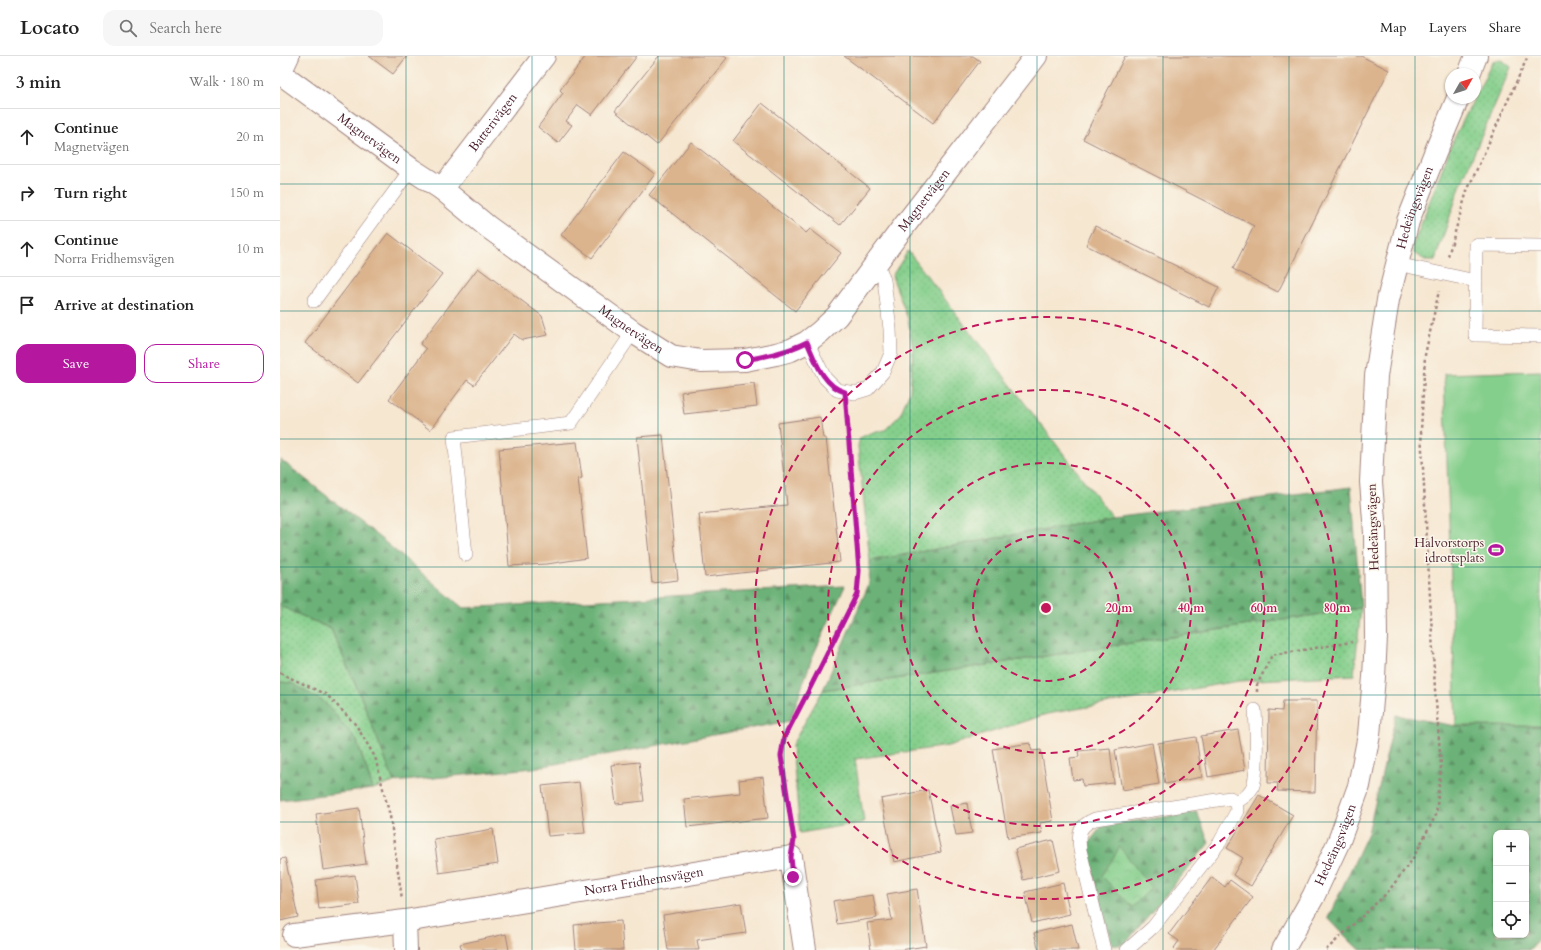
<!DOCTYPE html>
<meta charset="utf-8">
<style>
:root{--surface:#fff;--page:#f6f6f6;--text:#222;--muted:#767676;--line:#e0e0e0;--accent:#b5179e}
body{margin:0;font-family:Cardo,serif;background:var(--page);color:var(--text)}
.controls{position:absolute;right:12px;bottom:12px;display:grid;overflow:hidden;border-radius:8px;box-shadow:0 1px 3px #0004}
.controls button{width:36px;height:36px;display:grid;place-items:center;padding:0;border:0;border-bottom:1px solid var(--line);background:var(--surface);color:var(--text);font:20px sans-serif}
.compass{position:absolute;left:1165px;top:12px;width:36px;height:36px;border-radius:50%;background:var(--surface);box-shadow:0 1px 3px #0004;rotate:51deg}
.stop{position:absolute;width:12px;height:12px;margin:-9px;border:3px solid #b5179e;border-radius:50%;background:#fff}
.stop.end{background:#b5179e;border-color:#fff;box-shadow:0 1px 4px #0008}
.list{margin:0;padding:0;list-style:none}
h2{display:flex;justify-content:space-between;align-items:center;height:52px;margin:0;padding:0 16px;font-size:17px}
h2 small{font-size:13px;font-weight:400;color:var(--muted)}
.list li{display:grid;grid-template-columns:26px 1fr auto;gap:12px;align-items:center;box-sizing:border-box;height:56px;padding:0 16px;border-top:1px solid var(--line)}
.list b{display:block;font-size:15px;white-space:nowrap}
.list p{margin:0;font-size:13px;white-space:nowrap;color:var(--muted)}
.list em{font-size:13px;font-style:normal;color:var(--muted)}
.actions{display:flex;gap:8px;padding:12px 16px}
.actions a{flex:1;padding:9px 0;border:1px solid var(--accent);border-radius:12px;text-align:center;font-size:14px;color:var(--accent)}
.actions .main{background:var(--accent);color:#fff}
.icon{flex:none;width:22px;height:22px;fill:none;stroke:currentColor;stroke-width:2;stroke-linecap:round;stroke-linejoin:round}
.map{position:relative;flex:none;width:1261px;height:894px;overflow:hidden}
header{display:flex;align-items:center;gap:24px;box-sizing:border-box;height:56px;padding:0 20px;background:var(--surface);border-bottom:1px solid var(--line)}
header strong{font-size:19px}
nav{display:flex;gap:22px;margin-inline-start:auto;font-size:14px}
.search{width:280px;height:36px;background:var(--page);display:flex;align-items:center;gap:10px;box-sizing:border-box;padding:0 14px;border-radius:12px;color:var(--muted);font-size:15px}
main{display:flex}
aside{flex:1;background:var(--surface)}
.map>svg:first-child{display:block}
.grass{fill:url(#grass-dots);stroke:#68775c}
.forest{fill:url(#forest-firs);stroke:#5b6852;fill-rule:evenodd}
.park{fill:url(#park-crowns);stroke:#68775c}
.garden{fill:#85cf8c;stroke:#68775c}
.building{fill:#dbb48d}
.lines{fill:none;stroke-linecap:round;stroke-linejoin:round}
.lane-casing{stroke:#a0837e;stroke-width:14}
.street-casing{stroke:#a0837e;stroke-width:24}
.secondary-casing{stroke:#a0837e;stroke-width:24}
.path{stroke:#a0837e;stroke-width:2.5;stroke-dasharray:3 3;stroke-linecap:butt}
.lane{stroke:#fff;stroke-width:13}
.street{stroke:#fff;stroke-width:22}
.secondary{stroke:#fff;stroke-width:22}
.route{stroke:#b5179e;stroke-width:5}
.grid{fill:none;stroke:#0f766e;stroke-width:1;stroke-opacity:0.55}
.ring{fill:none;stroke:#c2185b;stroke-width:2;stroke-dasharray:7 5}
.labels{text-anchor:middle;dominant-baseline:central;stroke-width:3;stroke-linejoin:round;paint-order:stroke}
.street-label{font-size:13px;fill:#4a1f2b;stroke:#fbf7ec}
.poi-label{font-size:13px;fill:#4a1f2b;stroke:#fbf7ec;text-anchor:end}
.centre{fill:#c2185b;stroke:#fbf7ec;stroke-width:2}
.ring-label{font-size:12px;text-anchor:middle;font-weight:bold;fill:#c2185b;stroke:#fbf7ec;stroke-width:3;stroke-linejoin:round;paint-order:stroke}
</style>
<header>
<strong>Locato</strong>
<div class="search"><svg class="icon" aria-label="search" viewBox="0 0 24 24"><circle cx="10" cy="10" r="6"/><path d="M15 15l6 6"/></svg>Search here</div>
<nav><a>Map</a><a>Layers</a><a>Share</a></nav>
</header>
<main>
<aside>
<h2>3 min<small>Walk · 180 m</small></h2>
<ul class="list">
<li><svg class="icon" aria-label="ahead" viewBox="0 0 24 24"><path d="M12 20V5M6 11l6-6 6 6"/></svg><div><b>Continue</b><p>Magnetvägen</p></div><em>20 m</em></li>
<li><svg class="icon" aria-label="right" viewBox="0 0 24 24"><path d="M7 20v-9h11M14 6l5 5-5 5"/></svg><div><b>Turn right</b></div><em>150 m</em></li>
<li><svg class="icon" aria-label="ahead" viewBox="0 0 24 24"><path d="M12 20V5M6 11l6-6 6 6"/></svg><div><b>Continue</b><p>Norra Fridhemsvägen</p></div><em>10 m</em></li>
<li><svg class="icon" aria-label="arrive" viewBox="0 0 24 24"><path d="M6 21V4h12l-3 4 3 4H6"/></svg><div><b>Arrive at destination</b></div></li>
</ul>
<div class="actions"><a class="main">Save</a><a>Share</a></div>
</aside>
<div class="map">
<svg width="1261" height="894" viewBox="0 0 1261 894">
<defs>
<pattern id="grass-dots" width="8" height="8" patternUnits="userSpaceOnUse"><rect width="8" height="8" fill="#85cf8c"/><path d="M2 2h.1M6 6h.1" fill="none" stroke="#74b179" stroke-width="1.8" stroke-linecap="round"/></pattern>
<pattern id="forest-firs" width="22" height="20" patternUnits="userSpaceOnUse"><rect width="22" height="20" fill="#6cb278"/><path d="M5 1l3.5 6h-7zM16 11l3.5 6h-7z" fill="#5b9063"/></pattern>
<pattern id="park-crowns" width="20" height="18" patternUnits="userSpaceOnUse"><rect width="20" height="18" fill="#85cf8c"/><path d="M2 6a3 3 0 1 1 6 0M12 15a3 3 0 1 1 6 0" fill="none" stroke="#74b179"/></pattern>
</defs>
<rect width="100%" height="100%" fill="#fbf7ec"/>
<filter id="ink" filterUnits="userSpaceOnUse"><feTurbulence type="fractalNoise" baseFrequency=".025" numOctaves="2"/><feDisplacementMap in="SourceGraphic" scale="8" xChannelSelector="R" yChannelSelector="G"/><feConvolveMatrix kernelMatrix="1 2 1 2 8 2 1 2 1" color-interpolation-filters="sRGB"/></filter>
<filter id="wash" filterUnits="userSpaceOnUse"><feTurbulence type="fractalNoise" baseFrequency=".012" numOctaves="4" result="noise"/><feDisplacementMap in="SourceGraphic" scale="16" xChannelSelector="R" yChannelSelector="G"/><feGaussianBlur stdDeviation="0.9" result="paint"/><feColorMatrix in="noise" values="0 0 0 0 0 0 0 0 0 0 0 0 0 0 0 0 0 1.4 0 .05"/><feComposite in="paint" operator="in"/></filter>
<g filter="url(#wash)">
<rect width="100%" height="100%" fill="#f6e7d1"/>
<path class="grass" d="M1221,3L1231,11L1181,128L1155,204H1145L1134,197L1133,189L1172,87L1213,5Z
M628,195L832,461L590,505L578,390L580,382L588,378L605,374L620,359L630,335L633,293L628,263L612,220Z
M0,550L51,573L83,646L114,726L93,733L76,683L44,646L12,628L0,626Z
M1081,552L1074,619L959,625L767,658L668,690L575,703L584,766L520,777L512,689L543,634Z"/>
<path class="forest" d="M0,403L105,486L183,552L565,530L532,602L510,665L253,712L114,726L83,646L51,573L0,550Z
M1071,431L1081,552L543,634L589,528L590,505L832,461Z
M0,626L12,627L44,646L76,683L93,733L0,744Z
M1116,659L1176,670H1261V881L1249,894H1081L1075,890L1048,862L1088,777ZM1216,777H1246V879H1216Z
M917,756L929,787L844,889H832L822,856L807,789L822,770Z"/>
<path class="park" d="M840,791L871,832L852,851L822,820Z"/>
<path class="garden" d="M1261,315V670H1176L1164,318Z"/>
<g id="blocks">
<path class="building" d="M89,0H127L113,18Z
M306,0H357L312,59L298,49L286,65L292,69L278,87L258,71L283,37L280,34Z
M379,0H444L447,2L377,89L335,55Z
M564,0H693L700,5L653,67Z
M845,0H1081L1109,14L998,236L953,213L974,170L803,83Z
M482,47L590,132L560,169L453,85Z
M411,86L526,177L530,173L561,197L515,255L369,139Z
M344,96L375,118L312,202L281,179Z
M815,170L939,231L929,251L806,189Z
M108,177L162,218L78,327L25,287Z
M198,212L262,260L268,279L242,284L234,278L194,329L187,324L150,374L109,343L146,293L140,288Z
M474,327L477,350L404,358L401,336Z
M540,361L543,382H546L560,506L425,521L419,458L507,449L498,367Z
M383,379L398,524L372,527L357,381Z
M297,386L302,422L298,423L307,502L267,508L229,510L219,393Z
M1003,645H1037L1035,736L997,735L998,727H988L989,654L1002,655Z
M958,674L965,714L928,721L921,680Z
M916,681L922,721L885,728L878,687Z
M750,687L752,695L761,694L773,765L760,767L762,777L728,782L713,693Z
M872,687L879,728L842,734L835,694Z
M830,692L834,727L803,730L802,723L793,724L790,702L799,701L798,695Z
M359,706L364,745L336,748L331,709Z
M483,721L488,762L407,771L404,743L460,737L459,724Z
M299,726L305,777L268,780L262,730Z
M648,734L661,796L614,806L601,743Z
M979,739L1013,759L971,830L953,819L963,802L947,792Z
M687,747L692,777L676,779L670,750Z
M79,752L86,808L43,814L36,758Z
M213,773L218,808L159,817L154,783Z
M773,784L780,815L743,824L735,793Z
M5,802L18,861L0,865V803Z
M75,819L79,848L39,853L36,824Z
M932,821L945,831L950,824L973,841L933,894H896L894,892L899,885L889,878Z
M783,827L790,858L752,867L745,836Z
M637,833L646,890L620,894H591L587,867L612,864L607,838Z
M593,839L597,862L557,868L553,845Z
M461,847L466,877L417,884L419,894H388L383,859Z
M341,865L343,894H296L294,869Z
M792,868L798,894H759L754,877Z
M226,878L229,894H182L180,888Z"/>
</g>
</g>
<g filter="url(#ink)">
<use href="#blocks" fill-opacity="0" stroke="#a0837e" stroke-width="1"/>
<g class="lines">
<defs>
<path id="lane" d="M1261,190L1196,189L1195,279L1261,280
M1117,208L1196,225
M34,245L131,113
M527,286L545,322L557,334L575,337L588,333L603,316L611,297L610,273L604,224L597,206
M186,499L174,381L291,367L353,276
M956,746C963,742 968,739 972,732C979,718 976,671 975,654
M824,894L800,794C798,778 798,770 815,763L950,742L956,746L957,755L940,786L873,871L847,894"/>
<g id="street">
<path id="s1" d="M0,17L131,113L162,133L208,171L353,276L391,300L421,305L465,304L496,298L511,294L527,286L540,276L557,260L621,174L756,0"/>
<path d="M1189,18L1196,0"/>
<path id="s2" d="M162,133L264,0"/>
<path d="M125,865L126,894"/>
<path id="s3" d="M14,879L125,865L511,801L525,894"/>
<path id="s4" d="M1003,894L1033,841L1059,785L1079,730L1089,679L1094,621L1096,581L1095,477L1091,426L1096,320L1108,244L1128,165L1155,97L1178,42"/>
</g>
<path id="secondary" d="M0,17L8,0"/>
</defs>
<use href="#lane" class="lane-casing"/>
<use href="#street" class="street-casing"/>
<use href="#secondary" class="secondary-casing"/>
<path class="path" d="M1168,200L1187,135L1248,0
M0,617L47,639L76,669L95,701L110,760L122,843
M977,636V629L992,599L1072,586
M513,779L501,700L503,682L528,636L577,538L579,515L567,354
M1046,894L1107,837L1132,804L1156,759L1161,710L1155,633L1141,375L1145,299L1159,235"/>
<use href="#lane" class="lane"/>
<use href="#street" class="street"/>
<use href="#secondary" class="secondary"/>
</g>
</g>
<g class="lines" filter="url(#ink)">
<path class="route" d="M465,304C487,300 507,296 527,286C535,304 543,330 565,336L579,515L577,538L528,636L504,682L501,700L514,784L511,801L513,821"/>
</g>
<path class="grid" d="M126,0V894M252,0V894M378,0V894M504,0V894M630,0V894M757,0V894M883,0V894M1009,0V894M1135,0V894M0,128H1261M0,255H1261M0,383H1261M0,511H1261M0,639H1261M0,766H1261"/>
<g class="ring">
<circle cx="766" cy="552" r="73"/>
<circle cx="766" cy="552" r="145"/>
<circle cx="766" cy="552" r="218"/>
<circle cx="766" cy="552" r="291"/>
</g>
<defs>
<symbol id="stadium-bare" viewBox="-9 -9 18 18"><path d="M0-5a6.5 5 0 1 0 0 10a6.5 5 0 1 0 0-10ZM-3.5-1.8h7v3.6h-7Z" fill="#b5179e" stroke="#fbf7ec" stroke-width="2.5" paint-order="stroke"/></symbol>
</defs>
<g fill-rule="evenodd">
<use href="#stadium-bare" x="1205" y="483" width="22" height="22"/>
</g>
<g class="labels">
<g class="street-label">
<text stroke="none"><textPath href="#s2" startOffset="84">Batterivägen</textPath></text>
<text stroke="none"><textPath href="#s1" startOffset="111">Magnetvägen</textPath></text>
<text stroke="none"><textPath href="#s1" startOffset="807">Magnetvägen</textPath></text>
<text stroke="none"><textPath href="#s4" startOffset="766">Hedeängsvägen</textPath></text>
<text stroke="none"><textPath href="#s1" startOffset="435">Magnetvägen</textPath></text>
<text transform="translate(1093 471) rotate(-92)">Hedeängsvägen</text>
<text stroke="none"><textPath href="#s4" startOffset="118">Hedeängsvägen</textPath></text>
<text stroke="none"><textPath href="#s3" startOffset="354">Norra Fridhemsvägen</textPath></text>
</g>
<g class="poi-label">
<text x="1204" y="487">Halvorstorps<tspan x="1204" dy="15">idrottsplats</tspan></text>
</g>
</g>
<circle cx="766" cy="552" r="6" class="centre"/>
<g class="ring-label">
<text x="839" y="556">20 m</text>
<text x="911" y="556">40 m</text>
<text x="984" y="556">60 m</text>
<text x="1057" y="556">80 m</text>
</g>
</svg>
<div class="controls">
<button>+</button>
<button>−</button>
<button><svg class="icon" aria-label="locate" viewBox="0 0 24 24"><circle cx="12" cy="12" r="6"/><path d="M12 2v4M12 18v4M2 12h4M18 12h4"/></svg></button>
</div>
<svg class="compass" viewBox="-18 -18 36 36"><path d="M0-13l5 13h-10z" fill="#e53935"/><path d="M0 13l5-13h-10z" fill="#767676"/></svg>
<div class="stop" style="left:465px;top:304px"></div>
<div class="stop end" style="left:513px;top:821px"></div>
</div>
</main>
